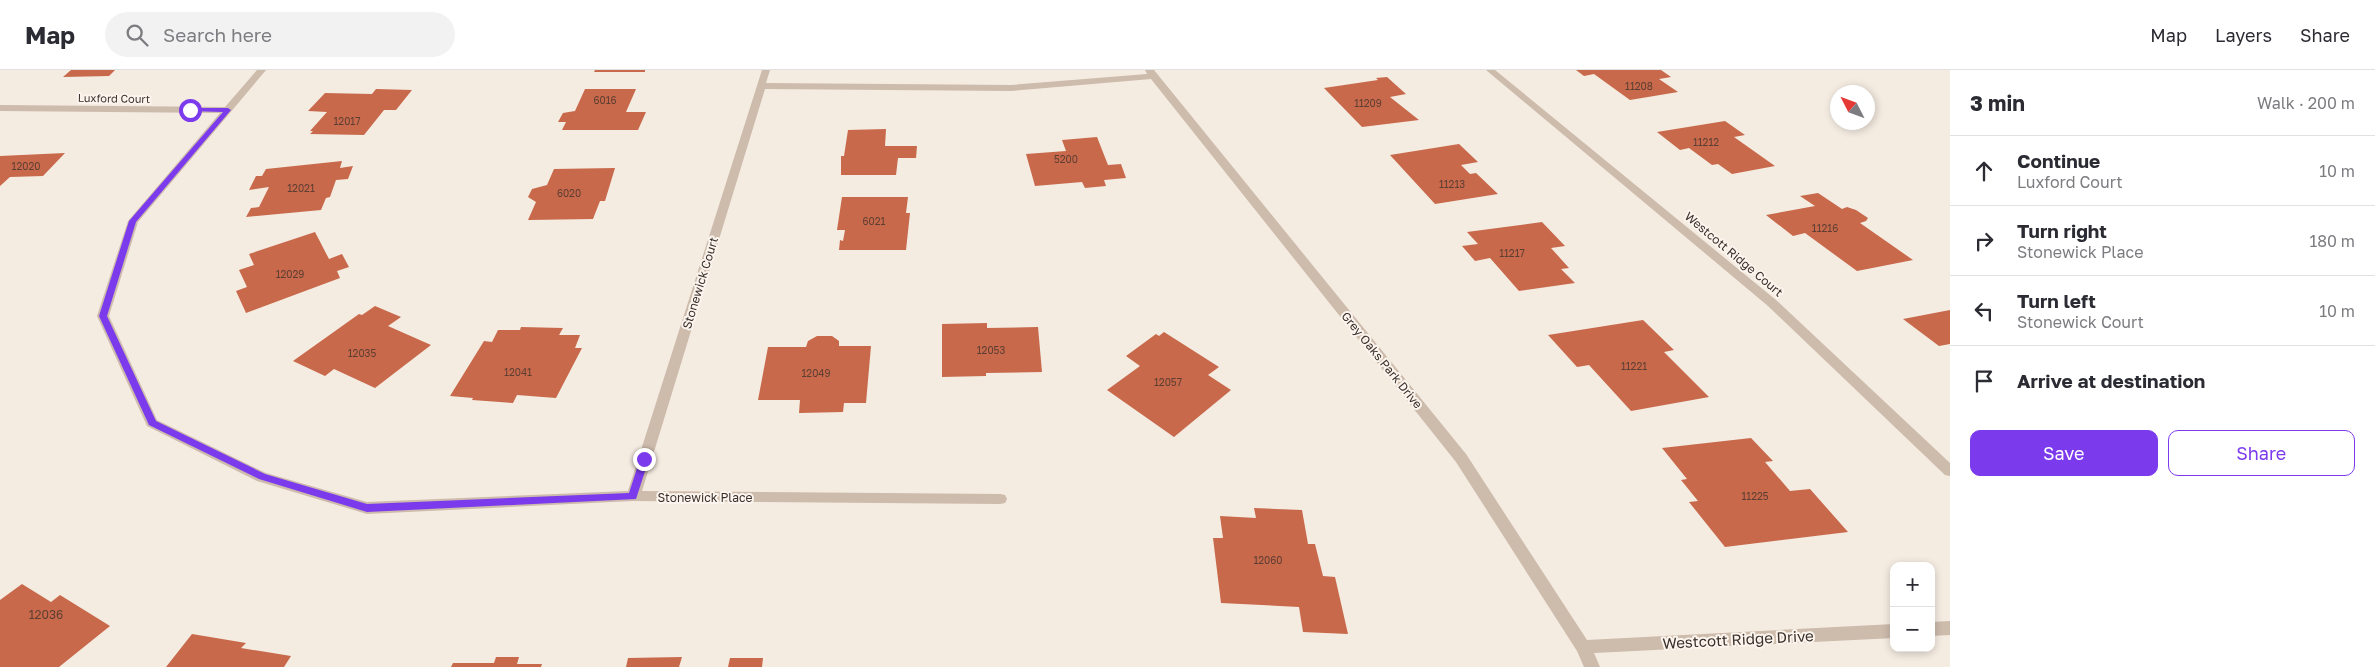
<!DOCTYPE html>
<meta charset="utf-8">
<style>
:root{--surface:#fff;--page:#f2f2f3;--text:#2b2b33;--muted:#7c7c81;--line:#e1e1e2;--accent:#7c3aed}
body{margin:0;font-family:"Golos Text",sans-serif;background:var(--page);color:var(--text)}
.controls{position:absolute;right:15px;bottom:15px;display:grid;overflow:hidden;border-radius:10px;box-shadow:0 2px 8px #0003}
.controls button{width:45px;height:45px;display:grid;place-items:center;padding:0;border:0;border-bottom:1px solid var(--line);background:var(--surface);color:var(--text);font:25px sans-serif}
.compass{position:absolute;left:1830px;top:15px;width:45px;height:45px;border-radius:50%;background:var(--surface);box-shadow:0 2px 8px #0003;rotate:312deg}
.stop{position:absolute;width:15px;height:15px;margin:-11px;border:4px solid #7c3aed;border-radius:50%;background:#fff}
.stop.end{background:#7c3aed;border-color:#fff;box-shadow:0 1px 5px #0008}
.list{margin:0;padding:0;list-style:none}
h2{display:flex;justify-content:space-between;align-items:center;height:65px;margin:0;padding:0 20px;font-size:21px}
h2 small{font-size:16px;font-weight:400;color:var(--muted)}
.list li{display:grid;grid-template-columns:32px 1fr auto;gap:15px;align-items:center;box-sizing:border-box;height:70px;padding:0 20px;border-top:1px solid var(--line)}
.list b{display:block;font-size:19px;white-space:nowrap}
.list p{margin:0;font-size:16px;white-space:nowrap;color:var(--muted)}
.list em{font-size:16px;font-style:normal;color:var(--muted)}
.actions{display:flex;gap:10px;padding:15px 20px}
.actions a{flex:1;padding:11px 0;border:1px solid var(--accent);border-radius:10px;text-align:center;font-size:18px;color:var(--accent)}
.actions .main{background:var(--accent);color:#fff}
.icon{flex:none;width:28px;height:28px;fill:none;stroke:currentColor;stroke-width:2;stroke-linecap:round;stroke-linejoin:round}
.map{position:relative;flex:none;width:1950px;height:597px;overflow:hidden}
header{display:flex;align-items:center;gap:30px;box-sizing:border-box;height:70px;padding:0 25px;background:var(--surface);border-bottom:1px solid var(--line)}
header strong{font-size:24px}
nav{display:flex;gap:28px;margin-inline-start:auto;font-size:18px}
.search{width:350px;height:45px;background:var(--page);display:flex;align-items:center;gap:12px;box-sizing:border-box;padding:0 18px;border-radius:28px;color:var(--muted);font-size:19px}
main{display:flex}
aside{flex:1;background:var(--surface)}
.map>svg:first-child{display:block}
.building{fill:#c8694b}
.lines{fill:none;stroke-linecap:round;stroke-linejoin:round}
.minor{fill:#cdbbac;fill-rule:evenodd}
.route{fill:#7c3aed}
.labels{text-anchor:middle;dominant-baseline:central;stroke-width:4;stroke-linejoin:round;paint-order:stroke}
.number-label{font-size:10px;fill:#5e3e33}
.far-street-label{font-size:11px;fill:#3b302b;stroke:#fbf5ee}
.street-label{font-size:12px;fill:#3b302b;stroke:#fbf5ee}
.near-number-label{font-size:12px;fill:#5e3e33}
.near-street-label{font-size:15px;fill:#3b302b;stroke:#fbf5ee}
</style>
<header>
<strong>Map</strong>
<div class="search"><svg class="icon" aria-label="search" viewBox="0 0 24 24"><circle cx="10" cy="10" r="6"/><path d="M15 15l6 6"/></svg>Search here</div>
<nav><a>Map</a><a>Layers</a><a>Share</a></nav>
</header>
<main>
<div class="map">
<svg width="1950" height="597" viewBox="0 0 1950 597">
<rect width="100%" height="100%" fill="#f4ebe1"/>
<path class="building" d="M71,0H115L109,6L63,7Z
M595,0H645V2H594Z
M1576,0H1661L1671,7L1659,9L1678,22L1630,30L1594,4L1584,6Z
M1387,7L1406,24L1390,27L1419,50L1362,57L1324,18L1378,10L1376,8Z
M376,19L412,20L396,40H384L364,65L310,64L313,61H310L327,42L308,41L325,23L372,24Z
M585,19H636L626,42H646L638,60H562L566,52H558L563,43L575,41Z
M1725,51L1745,65L1734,67L1775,96L1732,104L1718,94L1712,95L1689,78L1680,80L1657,62Z
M886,59L885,76H917L916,88H898L896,105H841V86H844L848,60Z
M1097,67L1108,95L1121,94L1126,108L1104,110L1106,116L1085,118L1082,112L1035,116L1026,84L1066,81L1062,70Z
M1459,74L1478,92L1461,95L1470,104L1476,103L1498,124L1435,134L1390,85Z
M65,83L43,106L10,107L0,116V86Z
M342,91L340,98L353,96L348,109L336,110L330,127L326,128L321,140L246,147L251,138L259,137L269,117L249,120L256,106H262L266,99Z
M615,98L605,131H600L593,149L528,150L536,132L528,127L532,119L547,115L554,99Z
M1818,123L1842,139L1847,137L1856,140L1868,148L1866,151L1860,153L1913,190L1857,201L1805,163L1793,166L1766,145L1815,136L1800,126Z
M842,127H908L906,143H910L906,180H839L840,170L843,171L845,160H837Z
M1542,152L1565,176L1551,178L1569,198L1561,199L1575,213L1519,221L1490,188L1475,191L1462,176L1478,174L1467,162Z
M315,162L329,189L342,184L349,197L337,201L340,208L246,243L236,221L247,217L239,200L254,195L249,184Z
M375,236L401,247L388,256L431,275L375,318L334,299L325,306L293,291L359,244L362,245Z
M1950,240V274L1939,276L1903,249Z
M1643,250L1674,280L1664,282L1709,327L1631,341L1589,295L1577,297L1548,265Z
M987,253V258L1038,257L1042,302L986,303V306L942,307V254Z
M521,257L563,258L559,265H580L575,278H582L556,328L517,325L513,333L472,330L473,328L450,326L484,271L492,272L498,260H520Z
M1164,262L1219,297L1208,305L1231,320L1174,367L1107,320L1140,296L1126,286L1156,264L1159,266Z
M817,266H832L839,271V276H871L866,333H844L843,342L799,343L800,330H758L768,277H806L808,271Z
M1751,368L1773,391L1765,392L1790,421L1810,419L1848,462L1725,477L1689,432L1698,431L1681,410L1687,409L1662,378Z
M1254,438L1302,440L1308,474H1315L1323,506L1335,507L1348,564L1303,562L1299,537L1221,533L1213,468H1223L1220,446L1256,448Z
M22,514L51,532L60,525L110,556L59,597H0V530Z
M192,564L246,573L241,578L291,586L284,597H166Z
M496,587H519L517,594H542L541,597H451L453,593H494Z
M682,587L679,597H626L628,588Z
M730,588H763L762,597H728Z"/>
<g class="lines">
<path class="minor" d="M257,0H266L138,152L109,246L157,350L266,403L367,432L628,421L762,0H770L766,13L1011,15L1147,4L1145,0H1154L1466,384L1587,570L1894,554V568L1594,583L1600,597H1584L1577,581L1456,392L1151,9L1011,21L765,19L642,421L1000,424L1005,425L1007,429L1005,433L1000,434L633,431L367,444L257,411L147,356L97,246L128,151L220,43L0,41V35L225,37Z
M1486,0H1495L1776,230L1950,393V406L1945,405L1768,236Z
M1950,551V565L1931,566V552Z"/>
</g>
<path class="route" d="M190,38H228L231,40L136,152L107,246L156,351L265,404L367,434L629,423L640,389L644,386L649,389L636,429L367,442L259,409L149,355L99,246L129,151L223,42L188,41Z"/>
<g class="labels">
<g class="number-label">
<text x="1639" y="16">11208</text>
<text x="605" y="30">6016</text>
<text x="1368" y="33">11209</text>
<text x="347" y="51">12017</text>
<text x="1706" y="72">11212</text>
<text x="1066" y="89">5200</text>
<text x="26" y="96">12020</text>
<text x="1452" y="114">11213</text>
<text x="301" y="118">12021</text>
<text x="569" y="123">6020</text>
<text x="874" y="151">6021</text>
<text x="1825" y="158">11216</text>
<text x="1512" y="183">11217</text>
<text x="290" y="204">12029</text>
<text x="991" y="280">12053</text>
<text x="362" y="283">12035</text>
<text x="1634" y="296">11221</text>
<text x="518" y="302">12041</text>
<text x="816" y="303">12049</text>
<text x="1168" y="312">12057</text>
<text x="1755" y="426">11225</text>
<text x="1268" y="490">12060</text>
</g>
<g class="far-street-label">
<text transform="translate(114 28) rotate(1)">Luxford Court</text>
</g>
<g class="street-label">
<text transform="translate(1734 184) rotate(40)">Westcott Ridge Court</text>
<text transform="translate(700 213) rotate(-73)">Stonewick Court</text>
<text transform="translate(1382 290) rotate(51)">Grey Oaks Park Drive</text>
<text x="705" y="427">Stonewick Place</text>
</g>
<g class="near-number-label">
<text x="46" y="544">12036</text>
</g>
<g class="near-street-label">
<text transform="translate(1738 569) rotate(-3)">Westcott Ridge Drive</text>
</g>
</g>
</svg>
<div class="controls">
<button>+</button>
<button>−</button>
</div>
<svg class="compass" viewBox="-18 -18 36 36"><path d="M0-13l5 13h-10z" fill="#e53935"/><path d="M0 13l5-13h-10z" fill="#7c7c81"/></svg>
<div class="stop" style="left:190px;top:40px"></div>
<div class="stop end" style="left:644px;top:389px"></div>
</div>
<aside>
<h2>3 min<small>Walk · 200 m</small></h2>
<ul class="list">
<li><svg class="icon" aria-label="ahead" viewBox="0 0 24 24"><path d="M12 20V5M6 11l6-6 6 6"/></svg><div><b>Continue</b><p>Luxford Court</p></div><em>10 m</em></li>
<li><svg class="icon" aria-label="right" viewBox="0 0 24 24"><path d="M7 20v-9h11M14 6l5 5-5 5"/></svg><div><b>Turn right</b><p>Stonewick Place</p></div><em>180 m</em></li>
<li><svg class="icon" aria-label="left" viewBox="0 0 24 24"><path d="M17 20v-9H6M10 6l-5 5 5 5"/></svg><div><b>Turn left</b><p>Stonewick Court</p></div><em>10 m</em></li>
<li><svg class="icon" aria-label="arrive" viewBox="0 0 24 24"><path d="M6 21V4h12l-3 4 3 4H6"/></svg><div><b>Arrive at destination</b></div></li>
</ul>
<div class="actions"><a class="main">Save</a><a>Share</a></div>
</aside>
</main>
